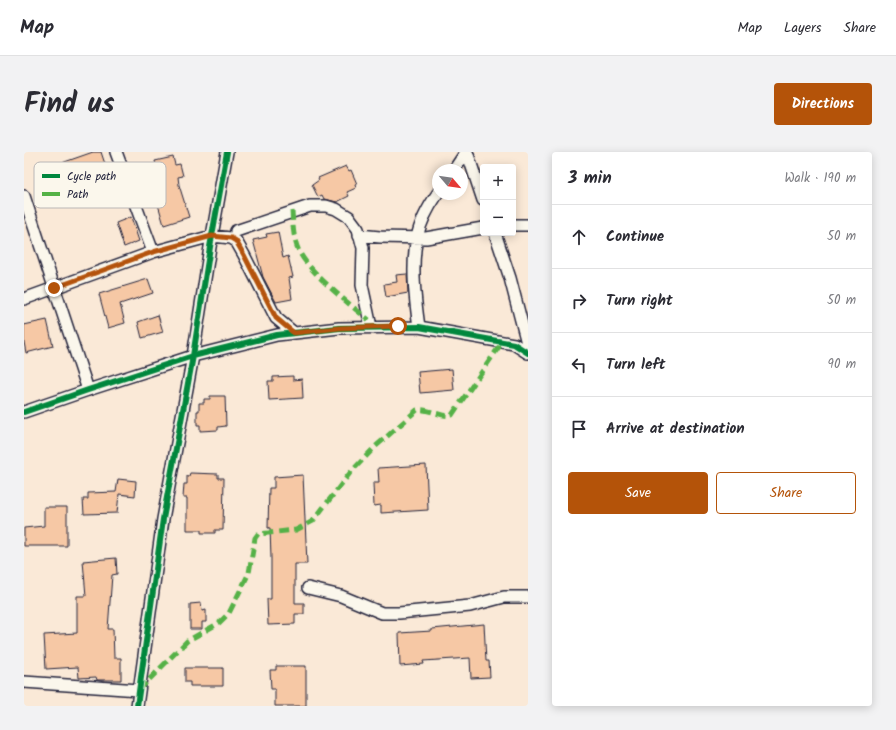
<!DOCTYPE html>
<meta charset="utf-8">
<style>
:root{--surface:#fff;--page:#f2f2f3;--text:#2b2b33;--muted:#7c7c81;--line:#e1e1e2;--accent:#b45309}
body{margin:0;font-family:Kalam,sans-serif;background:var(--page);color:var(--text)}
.controls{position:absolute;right:12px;top:12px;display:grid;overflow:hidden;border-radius:4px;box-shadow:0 2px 10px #0003}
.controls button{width:36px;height:36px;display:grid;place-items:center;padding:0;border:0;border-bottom:1px solid var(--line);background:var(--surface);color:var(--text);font:20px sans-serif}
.compass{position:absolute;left:408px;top:12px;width:36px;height:36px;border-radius:50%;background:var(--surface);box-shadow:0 2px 10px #0003;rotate:119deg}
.stop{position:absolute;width:12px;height:12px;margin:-9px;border:3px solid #b45309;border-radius:50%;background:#fff}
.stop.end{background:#b45309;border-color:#fff;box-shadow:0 1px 4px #0008}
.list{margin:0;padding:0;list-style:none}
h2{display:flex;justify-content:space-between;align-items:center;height:52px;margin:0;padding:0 16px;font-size:17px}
h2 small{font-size:13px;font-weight:400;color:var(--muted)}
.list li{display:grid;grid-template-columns:26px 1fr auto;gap:12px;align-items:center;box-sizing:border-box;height:64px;padding:0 16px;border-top:1px solid var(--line)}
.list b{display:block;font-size:15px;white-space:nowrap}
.list em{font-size:13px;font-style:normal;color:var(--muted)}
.actions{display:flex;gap:8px;padding:12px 16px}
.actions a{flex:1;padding:9px 0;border:1px solid var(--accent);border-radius:4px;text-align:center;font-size:14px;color:var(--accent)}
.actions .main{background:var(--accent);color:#fff}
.icon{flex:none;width:22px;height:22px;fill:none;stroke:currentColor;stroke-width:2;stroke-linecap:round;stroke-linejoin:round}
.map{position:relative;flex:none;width:504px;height:554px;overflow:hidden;border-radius:4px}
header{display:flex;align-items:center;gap:24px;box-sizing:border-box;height:56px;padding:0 20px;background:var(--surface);border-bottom:1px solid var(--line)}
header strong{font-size:19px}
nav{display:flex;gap:22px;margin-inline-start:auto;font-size:14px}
.intro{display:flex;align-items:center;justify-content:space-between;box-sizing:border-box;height:96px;padding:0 24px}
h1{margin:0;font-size:28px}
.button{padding:10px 18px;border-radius:4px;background:var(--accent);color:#fff;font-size:14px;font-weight:700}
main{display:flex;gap:24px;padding:0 24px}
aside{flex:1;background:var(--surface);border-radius:4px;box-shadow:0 2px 10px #0003}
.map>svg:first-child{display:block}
.building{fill:#f6c8a5;stroke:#22223b}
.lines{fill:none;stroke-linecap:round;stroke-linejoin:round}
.minor-casing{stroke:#22223b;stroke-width:14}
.minor{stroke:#fbf7ec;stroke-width:11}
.quiet{stroke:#55b146;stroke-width:5;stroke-dasharray:10 5;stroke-linecap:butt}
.cycleway-casing{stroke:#fbf7ec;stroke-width:8}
.cycleway{stroke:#00873e;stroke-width:6}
.route{stroke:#b45309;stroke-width:5}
.key{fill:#fbf7ec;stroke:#bab7b7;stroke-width:1}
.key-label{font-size:11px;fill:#22223b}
</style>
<header>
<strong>Map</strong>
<nav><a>Map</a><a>Layers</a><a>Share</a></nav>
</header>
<div class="intro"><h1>Find us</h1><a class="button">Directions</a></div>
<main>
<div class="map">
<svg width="504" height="554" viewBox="0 0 504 554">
<rect width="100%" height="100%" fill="#fae9d7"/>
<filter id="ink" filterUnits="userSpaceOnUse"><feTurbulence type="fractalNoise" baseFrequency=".025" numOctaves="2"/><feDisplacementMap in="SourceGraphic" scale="8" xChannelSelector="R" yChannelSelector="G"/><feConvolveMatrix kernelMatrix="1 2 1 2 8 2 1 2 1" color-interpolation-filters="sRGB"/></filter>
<g filter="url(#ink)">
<path class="building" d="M69,0H77L83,18L49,29L48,26L20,35L15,19Z
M149,5L151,13L156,12L159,24L154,25L155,33L165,65L140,73L133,49L126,15L132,13L131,9Z
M322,14L325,19L327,18L333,32L331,33L332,36L323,40L325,44L313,50L300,47L298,43L294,45L288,33L295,28L294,26Z
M107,65L115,89L100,95L92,71Z
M254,80L259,106L264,104L269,125L265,126L268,147L252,150L239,125L229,88L243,85L242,82Z
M383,122L384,141L362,145L360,132L373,130L372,123Z
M124,127L129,141L96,152L101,171L84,176L75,142Z
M134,163L139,180L118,186L114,170Z
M23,168L29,194L2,201L0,190V173Z
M428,217L430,238L396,241L394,220Z
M269,224V228L278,227L279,246L245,248L244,229H249V225Z
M186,244H201L202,274L194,275V278L176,279V273H173V259H175V251H180V247H186Z
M402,313L404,358L357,361V353L350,354L349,331H355L354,316Z
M166,321L194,322V326H200L199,378H191V381H177V378H163V346H159L160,332H163V324H165Z
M279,323L283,412H271V451H280V462H271V472L244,473L243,447H247V406L246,376H244L245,336H250V325Z
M94,327L112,329L111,344L95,342L93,361L60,362L59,347H64V341L92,340Z
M20,355H43V394H0V376L20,374Z
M92,406L93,422L88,423L84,477H89L90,506H97V528H73L72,525L55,526L54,515L22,517L20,483L53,481V444H62L59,409Z
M177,451L178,459L182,458V470H178V477H166V452Z
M460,472L462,509H465L466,525L447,526L446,506L399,509L400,512L376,514L375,481L408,479V477Z
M252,514H282V554H251V537H247L246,518H252Z
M161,516H199V534H166V530H161Z"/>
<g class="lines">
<defs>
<path id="minor" d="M92,0L129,100
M443,0L459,48
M430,18L442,0
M0,44L64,238
M489,73H504
M212,79L286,54H302L312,57L325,65L334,77L339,96L338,133L347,175
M471,81L486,126L504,195
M335,83L356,85L402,86L459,76
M0,147L129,100L188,84L207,86L212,89L220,103L252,166L270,181
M395,175C391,147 387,113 393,86C396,70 405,54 414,41
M0,260L64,238L169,204L253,183L315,176L395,175L490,192L504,201
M284,436L317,444L358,461H375L446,454L480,445H504
M0,530L115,538
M113,554L139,367L169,204L186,95L203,0"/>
</defs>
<use href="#minor" class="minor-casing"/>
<use href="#minor" class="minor"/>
<path class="quiet" d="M268,59C269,72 269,87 275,99C284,119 326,153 345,168
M115,538L163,489L195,471L205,461L225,421L231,386L234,382L272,378L289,369L326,321L351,295L393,258C405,256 417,266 428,263L479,189"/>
<defs>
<path id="cycleway" d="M0,260L64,238L169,204L253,183L315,176L395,175L490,192L504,201
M113,554L139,367L169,204L186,95L203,0"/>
</defs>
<use href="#cycleway" class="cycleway-casing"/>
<use href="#cycleway" class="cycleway"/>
</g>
</g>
<g class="lines" filter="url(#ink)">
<path class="route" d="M30,136L129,100L188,84L207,86L212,89L220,103L252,166L270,181L315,176L374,174"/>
</g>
<rect x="10" y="10" width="132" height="46" rx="6" class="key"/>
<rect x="18" y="22" width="18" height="4" fill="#00873e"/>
<rect x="18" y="40" width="18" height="4" fill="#55b146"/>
<g class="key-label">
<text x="43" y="28">Cycle path</text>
<text x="43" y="46">Path</text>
</g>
</svg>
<div class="controls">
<button>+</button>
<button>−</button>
</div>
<svg class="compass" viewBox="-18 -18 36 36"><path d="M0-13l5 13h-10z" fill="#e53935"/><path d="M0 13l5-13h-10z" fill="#7c7c81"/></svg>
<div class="stop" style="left:374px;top:174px"></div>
<div class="stop end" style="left:30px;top:136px"></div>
</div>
<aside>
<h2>3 min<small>Walk · 190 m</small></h2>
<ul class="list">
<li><svg class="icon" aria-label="ahead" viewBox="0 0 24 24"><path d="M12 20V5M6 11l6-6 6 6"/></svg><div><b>Continue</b></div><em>50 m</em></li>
<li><svg class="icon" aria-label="right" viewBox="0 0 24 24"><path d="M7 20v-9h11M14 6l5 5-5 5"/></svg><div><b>Turn right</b></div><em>50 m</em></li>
<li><svg class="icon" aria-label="left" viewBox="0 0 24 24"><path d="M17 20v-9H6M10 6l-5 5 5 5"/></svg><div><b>Turn left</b></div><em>90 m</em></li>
<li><svg class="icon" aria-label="arrive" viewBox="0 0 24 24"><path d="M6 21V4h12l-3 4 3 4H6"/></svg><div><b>Arrive at destination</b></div></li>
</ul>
<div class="actions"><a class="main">Save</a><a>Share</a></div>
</aside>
</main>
